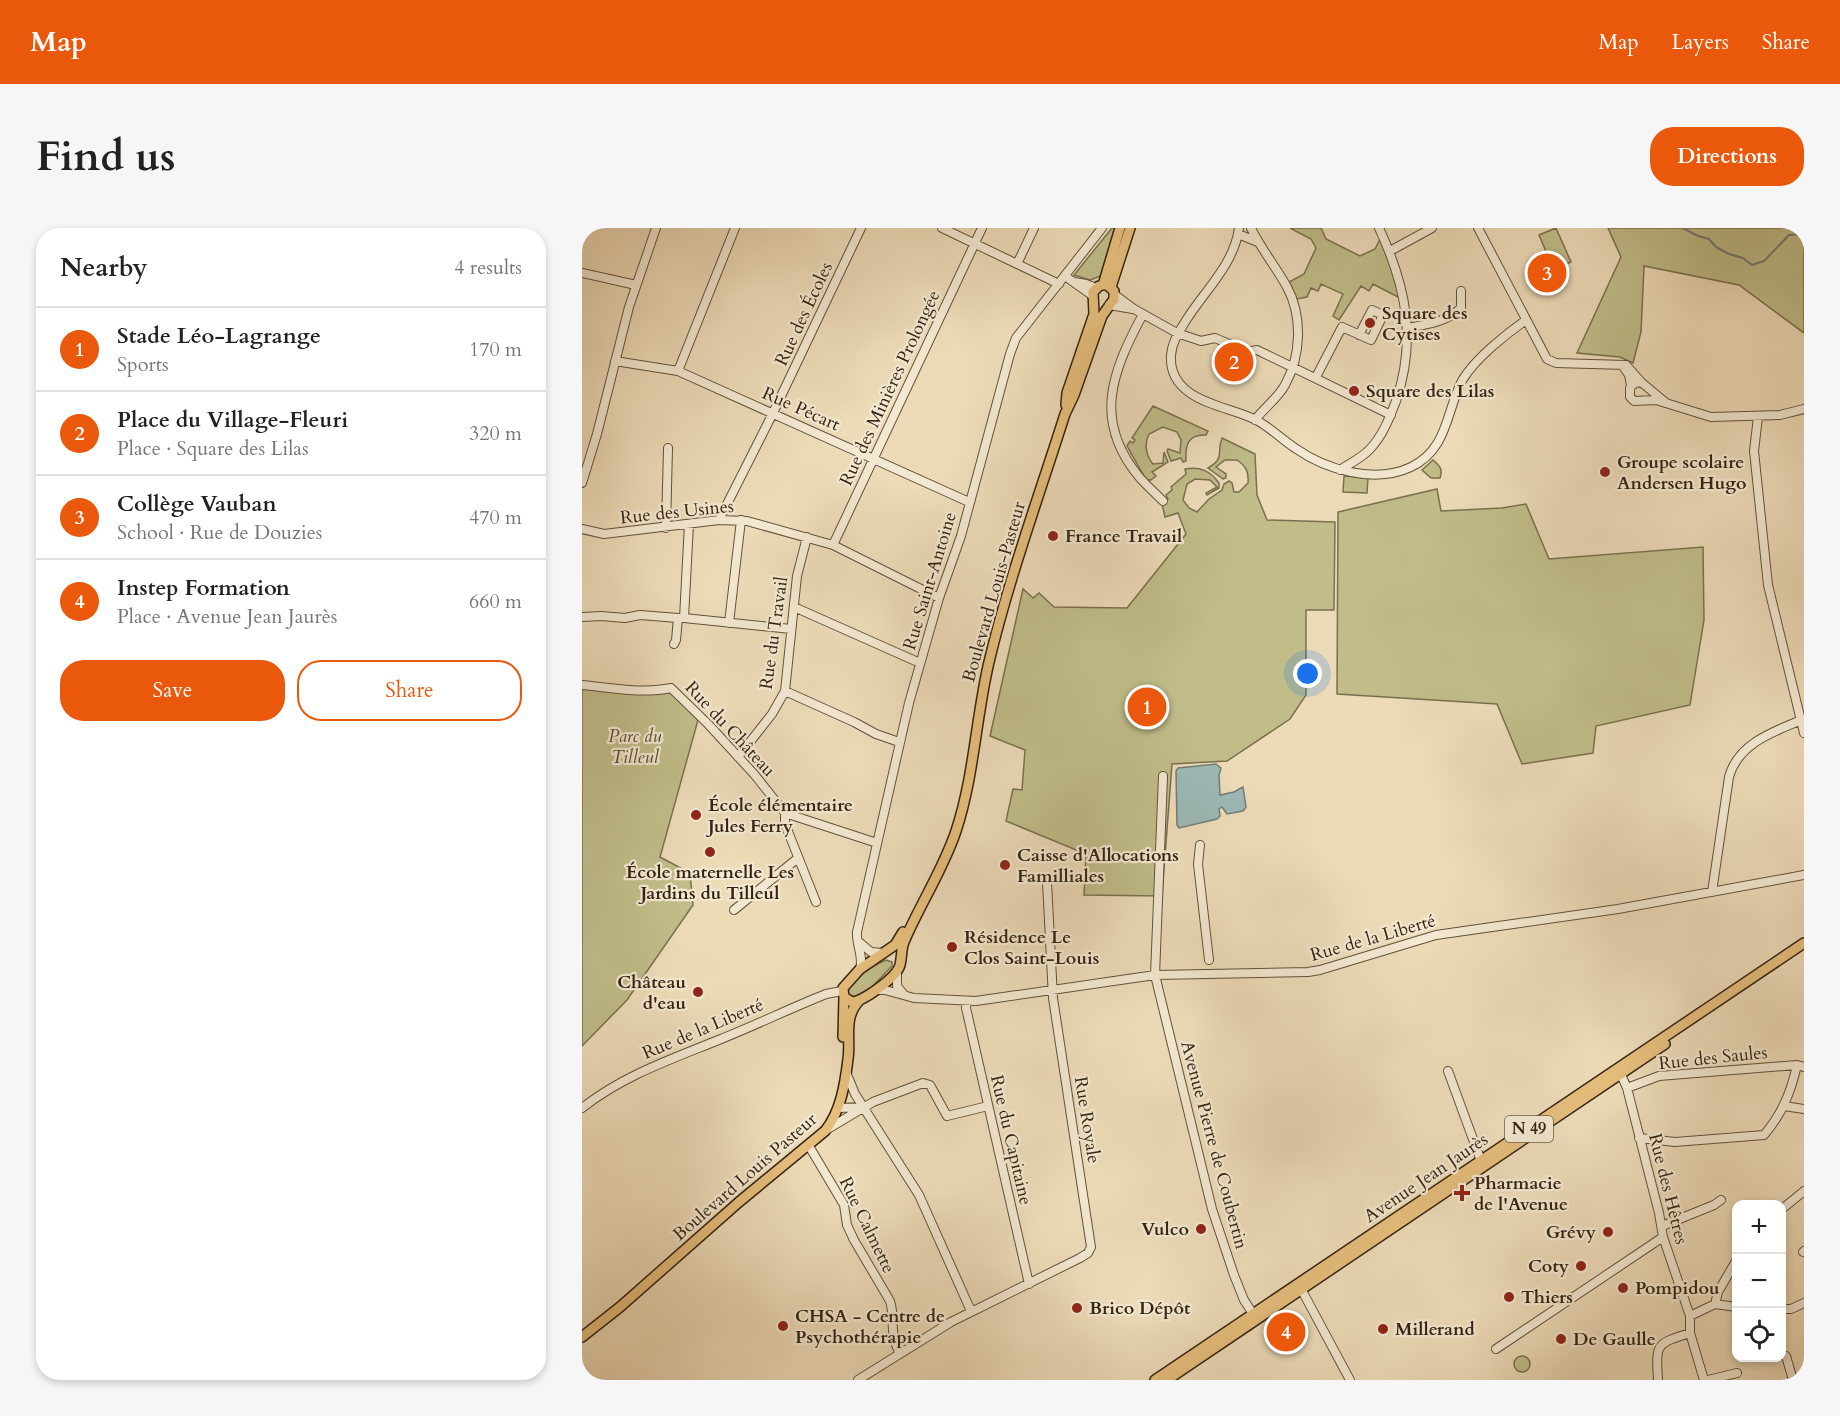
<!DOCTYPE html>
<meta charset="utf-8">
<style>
:root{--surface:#fff;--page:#f6f6f6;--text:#222;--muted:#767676;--line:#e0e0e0;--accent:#ea580c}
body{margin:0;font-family:Cardo,serif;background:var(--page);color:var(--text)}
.controls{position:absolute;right:18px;bottom:18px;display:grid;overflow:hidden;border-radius:12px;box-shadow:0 3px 9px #0003}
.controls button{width:54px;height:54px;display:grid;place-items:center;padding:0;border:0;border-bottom:2px solid var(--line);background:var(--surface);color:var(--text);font:30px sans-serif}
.you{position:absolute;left:726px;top:446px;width:21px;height:21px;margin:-15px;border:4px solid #fff;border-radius:50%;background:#1a73e8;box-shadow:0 0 0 9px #1a73e833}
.badge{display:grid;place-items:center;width:39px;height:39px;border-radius:50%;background:var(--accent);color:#fff;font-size:20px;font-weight:700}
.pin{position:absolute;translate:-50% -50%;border:3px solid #fff;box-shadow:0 2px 6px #0006}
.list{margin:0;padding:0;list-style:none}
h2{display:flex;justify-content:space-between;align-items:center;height:78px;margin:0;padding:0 24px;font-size:26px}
h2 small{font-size:20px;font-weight:400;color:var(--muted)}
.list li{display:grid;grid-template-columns:39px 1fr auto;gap:18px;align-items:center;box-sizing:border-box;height:84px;padding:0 24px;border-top:2px solid var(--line)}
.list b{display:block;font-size:22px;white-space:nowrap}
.list p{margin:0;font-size:20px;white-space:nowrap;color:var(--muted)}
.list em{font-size:20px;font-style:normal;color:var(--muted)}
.actions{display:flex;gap:12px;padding:18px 24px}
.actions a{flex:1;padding:14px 0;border:2px solid var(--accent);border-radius:24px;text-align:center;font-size:21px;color:var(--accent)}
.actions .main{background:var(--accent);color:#fff}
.icon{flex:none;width:33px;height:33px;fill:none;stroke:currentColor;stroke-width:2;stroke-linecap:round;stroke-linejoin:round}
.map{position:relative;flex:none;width:1222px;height:1152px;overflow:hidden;border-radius:24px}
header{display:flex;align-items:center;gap:36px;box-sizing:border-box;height:84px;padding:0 30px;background:var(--accent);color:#fff}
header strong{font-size:28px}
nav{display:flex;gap:33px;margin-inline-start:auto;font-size:21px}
.intro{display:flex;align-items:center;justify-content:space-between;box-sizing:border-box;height:144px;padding:0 36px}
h1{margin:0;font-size:42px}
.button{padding:15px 27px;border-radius:24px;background:var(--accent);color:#fff;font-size:21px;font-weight:700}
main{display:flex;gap:36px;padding:0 36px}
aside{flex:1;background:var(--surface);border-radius:24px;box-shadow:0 3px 9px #0003}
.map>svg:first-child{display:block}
.green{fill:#c0bd89;stroke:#7a704e;stroke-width:1.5}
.water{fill:#9cb9b7;stroke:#727d75;stroke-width:1.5}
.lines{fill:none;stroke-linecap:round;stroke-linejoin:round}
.stream{stroke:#727d75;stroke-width:2}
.minor-casing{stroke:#62513c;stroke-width:10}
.major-casing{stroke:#342312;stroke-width:12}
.minor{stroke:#f3e8d1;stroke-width:8}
.major{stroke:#e6be7c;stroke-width:9}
.poi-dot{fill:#8f2418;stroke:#f3e8d1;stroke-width:2}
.labels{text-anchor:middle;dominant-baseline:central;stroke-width:4.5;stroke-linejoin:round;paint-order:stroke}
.shield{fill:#f3e8d1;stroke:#6d5e4b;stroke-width:1.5}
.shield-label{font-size:16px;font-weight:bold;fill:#342312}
.poi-label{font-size:18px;font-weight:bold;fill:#342312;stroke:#f3e8d1;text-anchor:start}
.street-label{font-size:18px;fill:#342312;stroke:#f3e8d1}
.park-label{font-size:18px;font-style:italic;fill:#574a30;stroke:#f3e8d1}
</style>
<header>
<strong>Map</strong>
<nav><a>Map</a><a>Layers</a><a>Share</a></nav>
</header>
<div class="intro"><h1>Find us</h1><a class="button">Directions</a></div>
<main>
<aside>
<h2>Nearby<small>4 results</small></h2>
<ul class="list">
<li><span class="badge">1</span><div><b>Stade Léo-Lagrange</b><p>Sports</p></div><em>170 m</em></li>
<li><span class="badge">2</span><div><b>Place du Village-Fleuri</b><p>Place · Square des Lilas</p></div><em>320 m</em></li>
<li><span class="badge">3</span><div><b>Collège Vauban</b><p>School · Rue de Douzies</p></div><em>470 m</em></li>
<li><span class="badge">4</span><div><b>Instep Formation</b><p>Place · Avenue Jean Jaurès</p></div><em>660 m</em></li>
</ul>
<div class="actions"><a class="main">Save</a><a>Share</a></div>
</aside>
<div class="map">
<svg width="1222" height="1152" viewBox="0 0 1222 1152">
<rect width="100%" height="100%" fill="#eddbb8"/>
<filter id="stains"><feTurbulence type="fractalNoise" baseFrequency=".00333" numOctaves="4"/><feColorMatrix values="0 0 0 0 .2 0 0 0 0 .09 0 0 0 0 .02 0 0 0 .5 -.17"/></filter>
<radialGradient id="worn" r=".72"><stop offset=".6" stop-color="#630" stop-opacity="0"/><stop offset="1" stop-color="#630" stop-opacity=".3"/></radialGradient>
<path class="green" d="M530,0H534L519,48L508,52L492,47Z
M708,0H739L744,11L778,28L793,21L798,11L811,43L818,70L791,56L787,63L779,58L757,92L751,88L761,66L739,56L736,63L729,60L725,69L715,71L707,54L722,46L734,20L729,11Z
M974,0L989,34L972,42L957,7Z
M1026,0H1222V105L1157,57L1062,38L1059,104L1051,135L1038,129L995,125L1039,29Z
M571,178L626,203L624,207C606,206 603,217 604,233L601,234L599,230L589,233L585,223L586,221L598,225L599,212L595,204L581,199L567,206C562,216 564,228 571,236L581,235L582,224L586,234L570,244L574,248L569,252H565L562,248L545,218L548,213L551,215L553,212L550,210Z
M640,210L673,226L675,267L685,292L753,294L752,382H724V467L708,491L645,533L590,536L580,668L502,667L504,626L424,593L431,561L440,562L443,522L408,508L441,361L451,370L457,365L472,379L545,380L604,306L596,285L583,289L580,276L586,271L584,267L590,262L589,259L604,246L603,241C618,238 628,243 637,255V260L625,267L624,265L635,259L628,252L613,251L605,256L601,272L607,280L615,284L627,271L640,262L642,256L647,253L650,255L652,264H657L666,255C667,244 664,238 655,232H643L634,239L644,246V250L641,251L626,240C644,229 634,225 640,210Z
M851,232C858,238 861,241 858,250H849L840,242Z
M762,248L786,250L785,265L761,264Z
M855,261L859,283L920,280L944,276L967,331L1121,319L1122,392L1108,477L1014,498L1011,525L940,536L915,476L755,466L756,284Z
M0,460L92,465L116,492L78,629L108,645L111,677L45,772L0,818Z
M304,732L310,734V738L290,759L272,770L266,768C264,753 292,737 304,732Z
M932 1136a8 8 0 1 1 16 0a8 8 0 1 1-16 0Z"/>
<path class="water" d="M634,536L639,540L637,547L638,567L652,564L661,559L664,579L661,583L645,586L640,579L637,581L638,588L635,591L597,600L595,597L594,543L596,540Z"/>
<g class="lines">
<path class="stream" d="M1101,0L1116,8L1127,11L1134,19L1147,26L1161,30L1170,37L1182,33L1207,7L1222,6"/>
<defs>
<path id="minor" d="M360,0L477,56
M657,0C652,37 622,63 603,94C597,104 590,114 589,127C586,173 643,177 672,191C687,198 699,211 713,220C744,242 793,256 829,239C867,221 864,181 881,151C894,130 924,106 944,92
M669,0C679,21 694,39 705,59C721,89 719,128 703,157C696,170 682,180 673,192
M896,0L965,131L974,135L1044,137L1059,154L1083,174
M656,6L676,14
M808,23L850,0
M435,36L452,0
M0,45L54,57
M483,48L511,68
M492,54L504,56L514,60
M533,67L552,81L595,105L619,113L633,110L666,124L675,122L809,187
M527,77L551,81
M561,86C530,144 510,193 558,250C565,258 573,265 581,273
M826,100C846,96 864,94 879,80V63
M33,133L96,143L387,274
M1040,137L1047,147L1049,157
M96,143L153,0
M734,149L760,99L789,112L800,89L799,86L790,82L777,107
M1059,154L1053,155L1048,160V169L1052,173L1074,172L1129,189L1198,187L1222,181
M1176,189L1172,223L1186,357L1222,505
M758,242C768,235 780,230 788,221C801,207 807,191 814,173C835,111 824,58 797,0
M0,255L15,206L47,79L74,0
M137,292L191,185L279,0
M84,300L86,220
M0,301L22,306L137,292L165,293L251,317L357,370
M251,317L400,0
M212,379L338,435
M0,389L19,388L43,390L58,387L96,390L94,412L92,416
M98,390H102L107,296
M102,390L209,401
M147,395L159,292
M0,457C30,460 60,466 89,460L126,496L172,546L203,585L295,615
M203,463L272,494L294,506L317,514
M156,529L190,486L203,463L215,348L225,309
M581,548L573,747L630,981L652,1047L662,1072L673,1089
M203,585V596L234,674
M618,617L616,636L627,732
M1130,664L1147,549C1156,515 1193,503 1222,491
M152,682L216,630
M277,714L289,724L301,725
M278,741C282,728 274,718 275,704L327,475L357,370L379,308L428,126L434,110L520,0
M315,743V758L322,767
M294,762H303L332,770L394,773L573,747L726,744L738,742L854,707L1036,681L1222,647
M385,773L384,780L447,1056
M1037,842L1045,860L1077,985L1081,1009L1108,1088V1105L1122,1152
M866,843L899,933
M264,844L273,866L337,967L389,1083
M1045,860L1077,848L1215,837L1222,839
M1202,878L1222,881
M0,880C42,847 90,831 139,811C174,797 209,780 244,766L260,763
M256,880L282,879
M244,902L291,874L341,855L348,857L365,888L406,878
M1057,910L1093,914L1182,907C1200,886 1209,864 1215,837
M227,918L262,977L265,997L272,1012L308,1073C314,1093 306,1103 318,1126
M1200,981L1222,963
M1080,998L1132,977L1139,972
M1221,1024L1222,1023
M717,1057L768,1152
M1133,1076L1136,1064L1154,1033
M1133,1076L1154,1079
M1200,1081H1209L1222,1075
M1108,1088L1133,1076
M914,1121L1081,1009
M1200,1127L1204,1128L1211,1152
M276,1152L369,1094L498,1030L506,1025L509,1019L471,770L465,654
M1076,1152C1074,1116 1073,1116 1108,1105
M1126,1152L1155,1145"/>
<path id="major" d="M529,59L548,0
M484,177L485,165L512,86L511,64L517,58L521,57L538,0
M262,769L270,774C282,773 315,749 318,737C320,729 319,722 322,714C338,676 361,642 374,603C392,549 394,489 407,434C427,350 457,268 483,186L492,167L520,88L532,71V63L525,57H521
M261,809L262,769L261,760L278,741L313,717L321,704
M0,1109L38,1079L157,974L243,903C259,883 263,856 266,831C269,810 261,790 277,773
M573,1152L1222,715
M585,1152L1083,816"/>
</defs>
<use href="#minor" class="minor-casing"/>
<use href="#major" class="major-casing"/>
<use href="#minor" class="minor"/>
<use href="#major" class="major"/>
</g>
<g class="poi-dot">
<circle cx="788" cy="95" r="6"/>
<circle cx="772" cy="163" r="6"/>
<circle cx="1023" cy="244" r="6"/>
<circle cx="471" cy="308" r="6"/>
<circle cx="114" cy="587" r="6"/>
<circle cx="128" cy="624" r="6"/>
<circle cx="423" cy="637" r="6"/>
<circle cx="370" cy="719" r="6"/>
<circle cx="116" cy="764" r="6"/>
<path d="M877 956h6v6h6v6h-6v6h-6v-6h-6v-6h6z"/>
<circle cx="619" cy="1001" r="6"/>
<circle cx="1026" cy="1004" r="6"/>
<circle cx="999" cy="1038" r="6"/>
<circle cx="1041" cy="1060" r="6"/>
<circle cx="927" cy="1069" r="6"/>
<circle cx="495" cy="1080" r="6"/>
<circle cx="201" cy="1098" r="6"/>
<circle cx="801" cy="1101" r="6"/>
<circle cx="979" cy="1111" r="6"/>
</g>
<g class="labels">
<rect class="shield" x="923" y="888" width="48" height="26" rx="4.5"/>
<g class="shield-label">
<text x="947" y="901">N 49</text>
</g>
<g class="poi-label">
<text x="800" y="85">Square des<tspan x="800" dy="21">Cytises</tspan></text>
<text x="784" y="163">Square des Lilas</text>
<text x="1035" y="234">Groupe scolaire<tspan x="1035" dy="21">Andersen Hugo</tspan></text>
<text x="483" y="308">France Travail</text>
<text x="126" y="577">École élémentaire<tspan x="126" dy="21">Jules Ferry</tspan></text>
<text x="435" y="627">Caisse d'Allocations<tspan x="435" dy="21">Familliales</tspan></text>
<text x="128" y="644" text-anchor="middle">École maternelle Les<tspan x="128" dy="21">Jardins du Tilleul</tspan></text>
<text x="382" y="709">Résidence Le<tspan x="382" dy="21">Clos Saint-Louis</tspan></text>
<text x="104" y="754" text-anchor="end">Château<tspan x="104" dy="21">d'eau</tspan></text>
<text x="892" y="955">Pharmacie<tspan x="892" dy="21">de l'Avenue</tspan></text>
<text x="607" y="1001" text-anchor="end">Vulco</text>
<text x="1014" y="1004" text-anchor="end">Grévy</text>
<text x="987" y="1038" text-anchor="end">Coty</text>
<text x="1053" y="1060">Pompidou</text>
<text x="939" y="1069">Thiers</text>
<text x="507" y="1080">Brico Dépôt</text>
<text x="213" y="1088">CHSA - Centre de<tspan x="213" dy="21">Psychothérapie</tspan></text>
<text x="813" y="1101">Millerand</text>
<text x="991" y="1111">De Gaulle</text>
</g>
<g class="street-label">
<text transform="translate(222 86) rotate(-65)">Rue des Écoles</text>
<text transform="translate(308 160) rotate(-65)">Rue des Minières Prolongée</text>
<text transform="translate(219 181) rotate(24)">Rue Pécart</text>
<text transform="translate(95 284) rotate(-6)">Rue des Usines</text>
<text transform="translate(348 353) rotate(-73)">Rue Saint-Antoine</text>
<text transform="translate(412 364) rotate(-74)">Boulevard Louis-Pasteur</text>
<text transform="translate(192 405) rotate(-82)">Rue du Travail</text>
<text transform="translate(148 501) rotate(47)">Rue du Château</text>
<text transform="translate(791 710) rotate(-16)">Rue de la Liberté</text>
<text transform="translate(121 801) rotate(-23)">Rue de la Liberté</text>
<text transform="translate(1131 830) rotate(-6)">Rue des Saules</text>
<text transform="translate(505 892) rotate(81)">Rue Royale</text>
<text transform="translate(429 912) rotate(77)">Rue du Capitaine</text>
<text transform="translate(632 917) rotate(75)">Avenue Pierre de Coubertin</text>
<text transform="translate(163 949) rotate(-41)">Boulevard Louis Pasteur</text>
<text transform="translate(844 950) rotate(-34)">Avenue Jean Jaurès</text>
<text transform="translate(1086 961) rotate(76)">Rue des Hêtres</text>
<text transform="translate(285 997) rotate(64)">Rue Calmette</text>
</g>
<g class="park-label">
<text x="53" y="508">Parc du<tspan x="53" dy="21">Tilleul</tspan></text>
</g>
</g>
<rect width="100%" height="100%" filter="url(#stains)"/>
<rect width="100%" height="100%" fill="url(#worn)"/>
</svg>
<div class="controls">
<button>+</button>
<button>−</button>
<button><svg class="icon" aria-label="locate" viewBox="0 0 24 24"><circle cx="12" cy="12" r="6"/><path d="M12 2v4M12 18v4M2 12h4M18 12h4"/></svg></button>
</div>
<div class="you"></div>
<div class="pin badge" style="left:565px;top:479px">1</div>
<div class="pin badge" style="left:652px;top:134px">2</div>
<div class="pin badge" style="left:965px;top:45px">3</div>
<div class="pin badge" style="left:704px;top:1104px">4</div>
</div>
</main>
